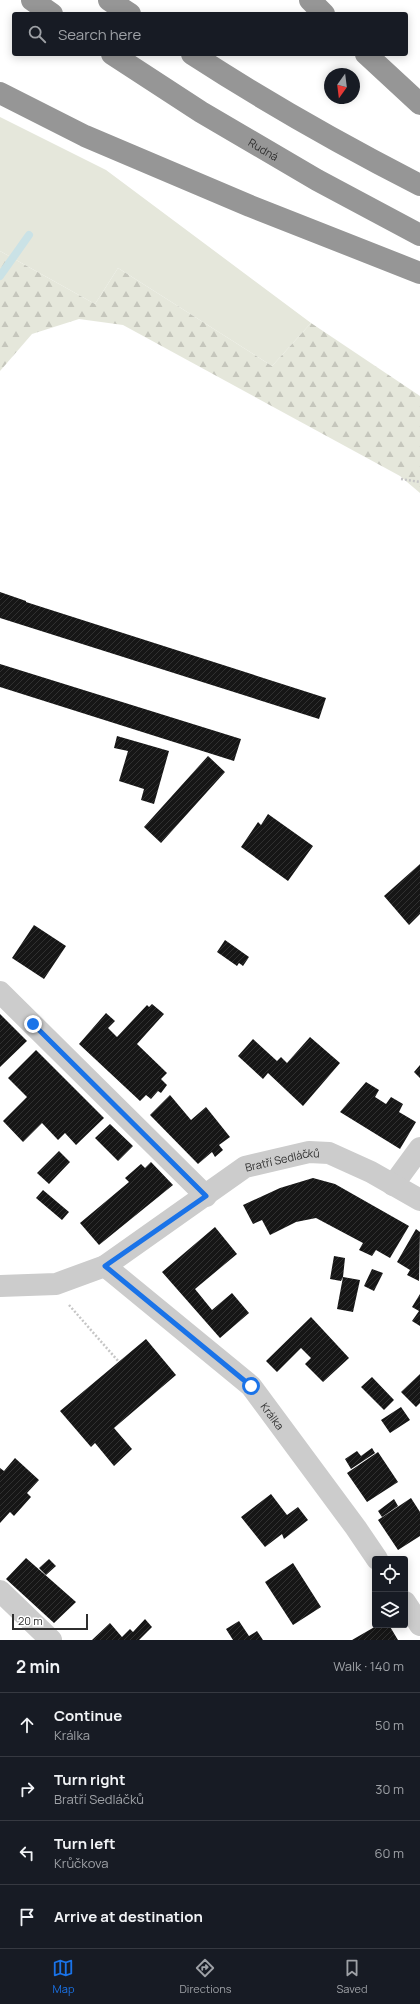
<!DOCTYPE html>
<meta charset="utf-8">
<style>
:root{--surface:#171b24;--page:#20242c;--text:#f1f3f6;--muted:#9ea1a6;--line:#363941;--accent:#1a73e8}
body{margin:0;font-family:Manrope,sans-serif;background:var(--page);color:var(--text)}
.controls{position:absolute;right:12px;bottom:12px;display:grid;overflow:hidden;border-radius:4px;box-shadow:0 2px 10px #0003}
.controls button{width:36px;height:36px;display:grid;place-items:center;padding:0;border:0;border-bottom:1px solid var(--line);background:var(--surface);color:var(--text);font:20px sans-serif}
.compass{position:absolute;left:324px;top:68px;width:36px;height:36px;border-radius:50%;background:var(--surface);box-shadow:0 2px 10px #0003;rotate:194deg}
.scale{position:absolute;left:12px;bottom:10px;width:76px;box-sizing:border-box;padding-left:4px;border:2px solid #2f2f2f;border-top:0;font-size:11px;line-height:14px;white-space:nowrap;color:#2f2f2f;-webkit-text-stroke:3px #fff;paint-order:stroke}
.stop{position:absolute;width:12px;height:12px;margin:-9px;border:3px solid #1a73e8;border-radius:50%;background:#fff}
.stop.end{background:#1a73e8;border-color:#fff;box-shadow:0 1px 4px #0008}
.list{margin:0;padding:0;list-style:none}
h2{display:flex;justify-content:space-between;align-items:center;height:52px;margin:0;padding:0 16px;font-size:17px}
h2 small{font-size:13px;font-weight:400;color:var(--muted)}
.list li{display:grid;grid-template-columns:26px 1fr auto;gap:12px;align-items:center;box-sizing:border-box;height:64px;padding:0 16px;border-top:1px solid var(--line)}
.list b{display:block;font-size:15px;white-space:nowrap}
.list p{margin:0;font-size:13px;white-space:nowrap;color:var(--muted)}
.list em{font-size:13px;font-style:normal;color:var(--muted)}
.icon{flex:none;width:22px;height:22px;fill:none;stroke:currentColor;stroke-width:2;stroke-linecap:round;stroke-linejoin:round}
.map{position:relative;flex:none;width:420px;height:1640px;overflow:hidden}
.search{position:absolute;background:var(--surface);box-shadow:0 2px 10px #0003;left:12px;right:12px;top:12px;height:44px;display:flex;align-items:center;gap:10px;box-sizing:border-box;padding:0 14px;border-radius:4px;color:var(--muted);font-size:15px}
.sheet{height:308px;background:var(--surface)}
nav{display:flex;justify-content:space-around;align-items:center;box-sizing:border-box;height:56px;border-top:1px solid var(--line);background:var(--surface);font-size:11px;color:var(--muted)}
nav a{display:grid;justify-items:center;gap:2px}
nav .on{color:var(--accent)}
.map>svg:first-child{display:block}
.grass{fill:#e5e7db}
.forest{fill:url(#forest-firs)}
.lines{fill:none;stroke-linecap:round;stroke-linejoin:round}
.stream{stroke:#cae2e6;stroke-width:8}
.building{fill:url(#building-hatch)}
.path{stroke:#c6c6c6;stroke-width:2.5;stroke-dasharray:2 2;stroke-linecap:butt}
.minor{stroke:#ccc;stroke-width:22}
.highway{stroke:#969696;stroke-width:22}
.route{stroke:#1a73e8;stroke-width:5}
.labels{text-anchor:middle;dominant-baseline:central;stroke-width:4;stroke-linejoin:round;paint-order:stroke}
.street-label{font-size:11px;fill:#2f2f2f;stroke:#fff}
</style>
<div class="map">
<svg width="420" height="1640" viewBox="0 0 420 1640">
<defs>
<pattern id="forest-firs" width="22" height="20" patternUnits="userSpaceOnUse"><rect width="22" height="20" fill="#e5e7db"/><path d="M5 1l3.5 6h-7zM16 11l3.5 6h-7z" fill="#c5c6bc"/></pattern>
<pattern id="building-hatch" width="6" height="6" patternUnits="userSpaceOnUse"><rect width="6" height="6" fill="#161616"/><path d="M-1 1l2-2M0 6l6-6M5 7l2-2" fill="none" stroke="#303030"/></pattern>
</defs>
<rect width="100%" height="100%" fill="#fff"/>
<path class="grass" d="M0,117L106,170L311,323L272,366L118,268L95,304L0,251Z"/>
<path class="forest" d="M0,251L95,304L118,268L272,366L311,323L420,396V493L400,476L123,325L79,319L32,334L0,371Z"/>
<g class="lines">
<path class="stream" d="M0,276L29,235"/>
</g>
<path class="building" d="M0,592L26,601V602L326,698L319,719L0,618Z
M0,664L241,739L234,761L0,687Z
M117,736L169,751L154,804L141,800L144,789L119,781L128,751L114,748Z
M208,756L225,772L161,843L144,827Z
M268,814L313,846L288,881L241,847L258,822L261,825Z
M420,864V914L409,925L384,896Z
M34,925L66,946L44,979L12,958Z
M225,940L249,957L243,966L239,963L237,966L217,952Z
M152,1004L164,1014L137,1044L167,1073L161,1079L167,1085L161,1093L158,1091L151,1099L146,1095L140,1101L79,1044L106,1013L115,1021L108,1028L117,1037L147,1005L149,1007Z
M0,1014L27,1041L0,1067Z
M310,1037L340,1063L303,1106L268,1073L263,1079L238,1056L253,1039L277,1061L281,1057L287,1063Z
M36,1050L104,1118L76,1145L65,1133L58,1140L42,1123L23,1142L3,1121L27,1097L8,1078Z
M420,1065V1078L414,1072Z
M366,1082L379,1090L375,1097L386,1104L391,1097L403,1104L399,1112L416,1122L400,1149L340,1112Z
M170,1095L191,1120L206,1107L230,1137L219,1145L223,1150L215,1157L212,1152L198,1164L150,1115Z
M110,1124L133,1146L118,1161L95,1138Z
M59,1151L70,1162L49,1184L37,1173Z
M151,1162L173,1185L99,1245L80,1223L129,1182L125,1178L141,1164L145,1168Z
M313,1178L335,1184L409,1226L390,1258L376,1250L372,1256L359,1250L363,1243L316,1218L296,1222L270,1235L262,1220L253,1224L243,1205L280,1188Z
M43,1190L69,1212L62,1220L36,1198Z
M215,1227L237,1254L195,1289L212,1310L232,1293L249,1313L220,1338L162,1272Z
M416,1229L420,1232L419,1281L407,1275L410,1270L397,1262Z
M334,1256L345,1258L343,1277L360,1280L353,1312L337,1309L343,1277L341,1281L330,1279Z
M372,1269L383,1273L374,1291L364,1286Z
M420,1294V1326L412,1321L419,1311L412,1307Z
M311,1317L349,1358L323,1382L305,1364L311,1358L301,1348L277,1372L266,1361Z
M146,1339L176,1375L114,1428L132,1449L114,1466L95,1443L91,1447L60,1411Z
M420,1374V1403L416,1407L401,1392Z
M372,1377L394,1400L384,1410L361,1387Z
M401,1407L410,1420L390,1433L381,1420Z
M372,1448L375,1453L351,1469L345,1459L357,1451L361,1456Z
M378,1452L398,1482L367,1502L347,1473Z
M15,1458L39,1480L27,1493L31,1497L14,1516L10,1512L0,1523V1468L4,1471Z
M271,1494L287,1515L298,1507L308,1520L284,1539L282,1534L265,1547L241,1517Z
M411,1498L420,1512V1536L398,1550L378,1520Z
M394,1499L398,1506L382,1517L378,1511Z
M26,1558L76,1602L54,1623L6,1579Z
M49,1559L56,1566L46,1575L39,1568Z
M293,1563L321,1607L293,1625L265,1582Z
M145,1619L152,1627L139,1640H92L110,1623L122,1637L130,1629L133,1632Z
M239,1621L249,1636L257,1631L263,1640H233L226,1629Z
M378,1625H389L398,1640H352Z"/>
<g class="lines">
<path class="path" d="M401,479L420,482
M69,1305L119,1362"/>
<g class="minor">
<path d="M0,992L206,1196"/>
<path d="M393,1185L420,1148"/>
<path id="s1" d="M105,1266L251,1386L356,1528L377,1559"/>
<path id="s2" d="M0,1286L56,1284L105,1266L245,1167L309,1152L329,1153L371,1172L420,1200"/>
<path d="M0,1591L51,1640"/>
<path d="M405,1602L420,1625"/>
</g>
<g class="highway">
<path d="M32,0L52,14"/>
<path d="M109,0L130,14"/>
<path d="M310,0L324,14"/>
<path id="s3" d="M112,54L201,112L317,180L420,235"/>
<path d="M192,54C266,102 342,145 420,185"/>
<path d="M366,54L420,104"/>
<path d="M0,93L85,136L250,206L420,273"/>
</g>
</g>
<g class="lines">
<path class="route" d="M33,1024L206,1196L105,1266L251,1386"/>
</g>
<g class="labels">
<g class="street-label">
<text stroke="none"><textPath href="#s3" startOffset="179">Rudná</textPath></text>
<text stroke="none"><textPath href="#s2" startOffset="318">Bratří Sedláčků</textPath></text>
<text stroke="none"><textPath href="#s1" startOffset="226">Králka</textPath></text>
</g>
</g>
</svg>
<div class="controls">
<button><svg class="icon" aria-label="locate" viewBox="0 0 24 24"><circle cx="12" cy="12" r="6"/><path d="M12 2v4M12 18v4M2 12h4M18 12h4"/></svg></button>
<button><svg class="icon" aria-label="layers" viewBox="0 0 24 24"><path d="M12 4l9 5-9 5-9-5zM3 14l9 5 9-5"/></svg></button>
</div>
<svg class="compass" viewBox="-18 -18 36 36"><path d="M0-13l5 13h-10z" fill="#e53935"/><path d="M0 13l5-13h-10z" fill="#9ea1a6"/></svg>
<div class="scale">20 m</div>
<div class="stop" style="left:251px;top:1386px"></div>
<div class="stop end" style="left:33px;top:1024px"></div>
<div class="search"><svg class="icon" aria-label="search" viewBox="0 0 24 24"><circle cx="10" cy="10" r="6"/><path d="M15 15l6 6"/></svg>Search here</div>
</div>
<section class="sheet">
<h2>2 min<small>Walk · 140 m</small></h2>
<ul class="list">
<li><svg class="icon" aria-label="ahead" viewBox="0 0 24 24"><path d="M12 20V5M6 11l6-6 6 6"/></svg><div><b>Continue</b><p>Králka</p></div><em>50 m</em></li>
<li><svg class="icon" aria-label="right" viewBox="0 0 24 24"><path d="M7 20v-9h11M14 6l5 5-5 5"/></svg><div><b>Turn right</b><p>Bratří Sedláčků</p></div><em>30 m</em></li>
<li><svg class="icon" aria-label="left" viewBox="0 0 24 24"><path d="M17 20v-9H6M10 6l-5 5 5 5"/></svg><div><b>Turn left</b><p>Krůčkova</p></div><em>60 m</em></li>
<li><svg class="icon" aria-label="arrive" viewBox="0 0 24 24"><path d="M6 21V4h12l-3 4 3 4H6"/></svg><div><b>Arrive at destination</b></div></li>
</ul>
</section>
<nav>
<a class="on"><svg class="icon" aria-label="map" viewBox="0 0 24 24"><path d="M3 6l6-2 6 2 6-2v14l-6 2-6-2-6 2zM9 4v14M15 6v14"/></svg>Map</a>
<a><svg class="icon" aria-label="directions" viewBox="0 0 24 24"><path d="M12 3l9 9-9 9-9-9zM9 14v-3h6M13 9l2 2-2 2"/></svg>Directions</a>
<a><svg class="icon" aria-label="saved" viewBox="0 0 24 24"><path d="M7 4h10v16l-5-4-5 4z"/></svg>Saved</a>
</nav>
